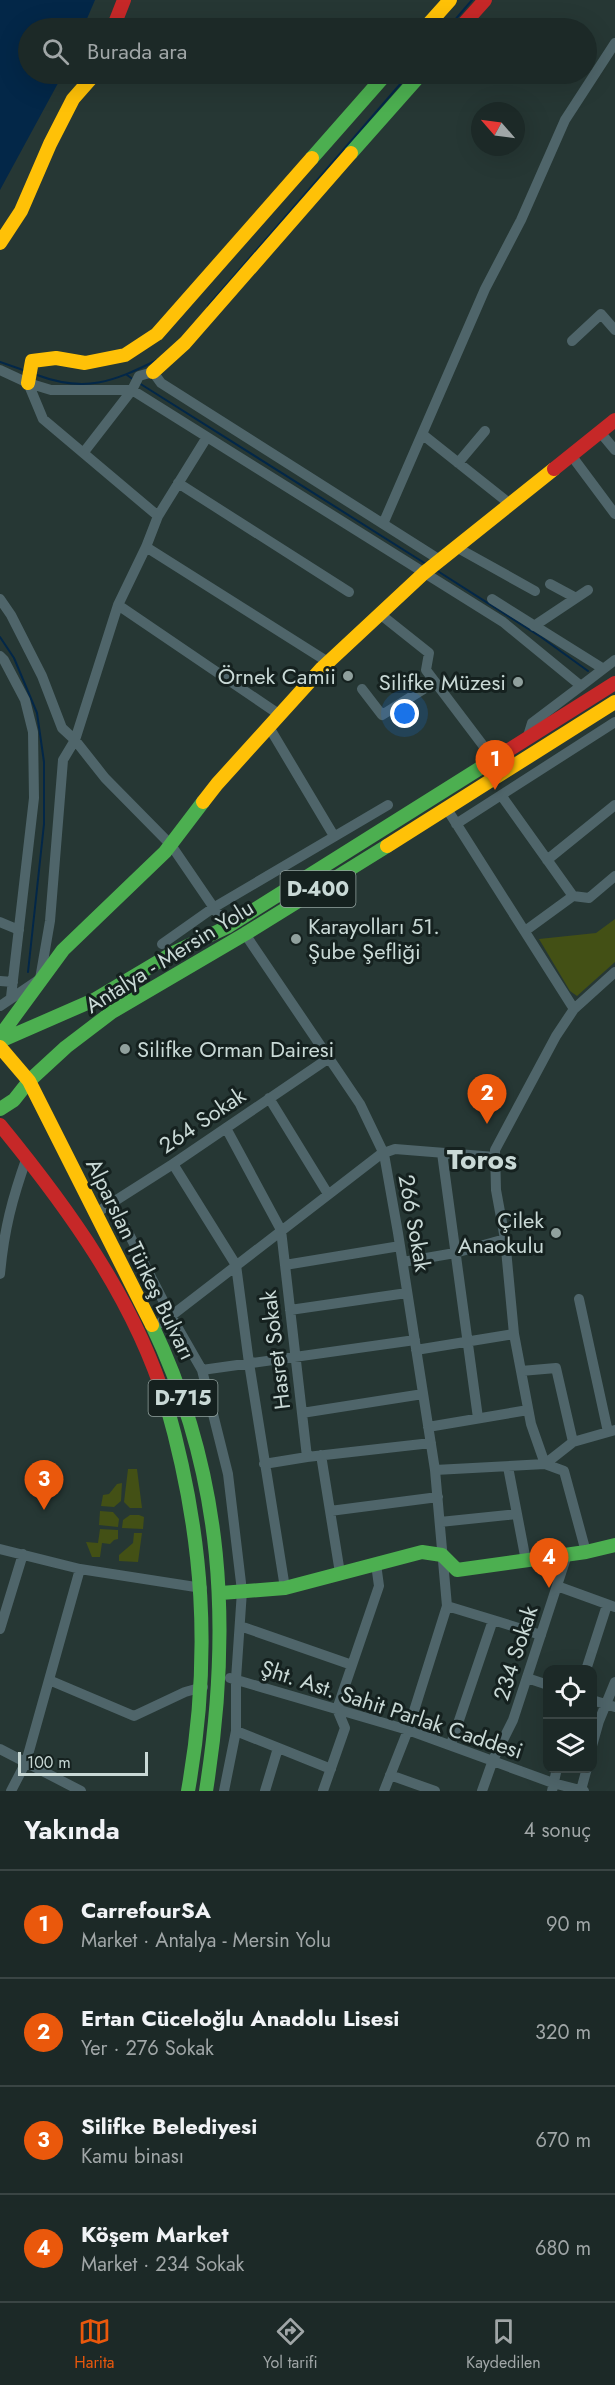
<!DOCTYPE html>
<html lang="tr">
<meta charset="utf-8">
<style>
:root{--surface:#1c2927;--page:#293533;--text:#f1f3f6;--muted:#a0a6a7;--line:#3a4544;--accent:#ea580c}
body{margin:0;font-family:Jost,sans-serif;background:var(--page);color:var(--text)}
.controls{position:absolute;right:18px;bottom:18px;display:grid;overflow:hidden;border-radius:12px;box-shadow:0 6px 24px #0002}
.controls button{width:54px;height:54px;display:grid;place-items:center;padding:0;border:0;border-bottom:2px solid var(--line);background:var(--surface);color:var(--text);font:30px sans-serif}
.compass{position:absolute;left:471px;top:102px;width:54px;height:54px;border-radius:50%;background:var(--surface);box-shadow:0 6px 24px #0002;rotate:298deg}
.scale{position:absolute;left:18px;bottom:15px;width:130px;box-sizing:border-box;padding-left:6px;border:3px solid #c9d9d6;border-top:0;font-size:16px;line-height:21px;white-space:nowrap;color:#c9d9d6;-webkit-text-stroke:4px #15211f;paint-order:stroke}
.you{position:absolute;left:405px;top:714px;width:21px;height:21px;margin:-15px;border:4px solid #fff;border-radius:50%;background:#1a73e8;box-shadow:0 0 0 9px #1a73e833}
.badge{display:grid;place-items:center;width:39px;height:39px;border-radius:50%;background:var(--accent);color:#fff;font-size:20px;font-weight:700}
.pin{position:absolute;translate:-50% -50px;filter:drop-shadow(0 2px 3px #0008)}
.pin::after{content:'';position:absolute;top:32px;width:21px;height:18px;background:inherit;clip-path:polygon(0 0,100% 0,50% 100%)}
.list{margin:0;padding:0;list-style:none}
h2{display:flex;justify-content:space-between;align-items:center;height:78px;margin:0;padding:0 24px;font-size:26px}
h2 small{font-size:20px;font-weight:400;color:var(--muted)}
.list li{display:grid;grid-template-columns:39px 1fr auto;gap:18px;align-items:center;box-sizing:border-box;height:108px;padding:0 24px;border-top:2px solid var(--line)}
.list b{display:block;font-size:22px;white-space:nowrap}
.list p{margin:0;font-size:20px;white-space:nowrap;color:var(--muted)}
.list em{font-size:20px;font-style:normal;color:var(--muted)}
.icon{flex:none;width:33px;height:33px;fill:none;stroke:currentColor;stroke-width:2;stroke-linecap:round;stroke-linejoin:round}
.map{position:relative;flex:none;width:615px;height:1791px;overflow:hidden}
.search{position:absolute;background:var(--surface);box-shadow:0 6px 24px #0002;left:18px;right:18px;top:18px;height:66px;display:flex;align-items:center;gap:15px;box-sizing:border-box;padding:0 21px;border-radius:33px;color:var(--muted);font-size:22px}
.sheet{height:510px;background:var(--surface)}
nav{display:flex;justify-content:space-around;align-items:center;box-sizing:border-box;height:84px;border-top:2px solid var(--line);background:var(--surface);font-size:16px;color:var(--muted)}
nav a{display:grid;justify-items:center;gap:3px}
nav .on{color:var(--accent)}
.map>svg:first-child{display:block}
.green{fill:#435015}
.water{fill:#032748}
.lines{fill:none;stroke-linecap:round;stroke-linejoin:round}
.stream{stroke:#032748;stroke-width:2}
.street{stroke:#4f656a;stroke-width:10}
.fast{stroke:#4caf50;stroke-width:14}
.slow{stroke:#ffc107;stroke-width:14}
.jam{stroke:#c62828;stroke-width:14}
.poi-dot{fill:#90a09d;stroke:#15211f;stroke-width:2}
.labels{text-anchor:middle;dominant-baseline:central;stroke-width:6;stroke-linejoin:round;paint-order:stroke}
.shield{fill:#15211f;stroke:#93a29f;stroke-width:1.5}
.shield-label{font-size:21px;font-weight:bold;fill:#c9d9d6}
.poi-label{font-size:22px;fill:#c9d9d6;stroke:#15211f;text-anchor:end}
.street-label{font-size:22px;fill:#c9d9d6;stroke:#15211f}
.district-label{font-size:28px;font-weight:bold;fill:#c9d9d6;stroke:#15211f}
</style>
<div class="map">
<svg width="615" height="1791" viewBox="0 0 615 1791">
<rect width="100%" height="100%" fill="#263734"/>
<path class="green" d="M615,919V962L577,996L570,991L539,939L596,933Z
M128,1469H137L142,1508H130L124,1502Z
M122,1483L121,1501L114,1507L101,1506L103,1495L109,1494L117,1484Z
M100,1511L113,1512L119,1519L118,1527L99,1525Z
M130,1515H139L144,1517L143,1529L122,1528L123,1520Z
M100,1529L118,1530V1539L114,1540L110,1544L102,1543L100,1557H92L86,1542L98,1543Z
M134,1533H142L138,1562L119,1561V1555L133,1543Z"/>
<path class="water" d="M0,0H95L83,28H28V74H63L0,190Z"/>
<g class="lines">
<path class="stream" d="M448,28L472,0
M208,306L409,74
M0,362L26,371
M37,375C85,393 113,382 157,360
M127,375L134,380
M139,383L426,564
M436,570L541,637L588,671
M0,637L14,658L37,713L44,762V824L28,972"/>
<path class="street" d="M572,341L601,314L615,330
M0,370L28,383L51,390H132L503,622L581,686L615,660
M28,383L43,419L158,516
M600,432L615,450
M422,434L510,504
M84,452L132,390L139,376L153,372L161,383L440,560
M571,455L615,514
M458,463L485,431
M178,483L349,592
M383,524L485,289L521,220L565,120L615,43
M146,547L328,662
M456,547L535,591
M550,584L576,598
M0,599L11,615L42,676L62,728L75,740L105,778L171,845L227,927
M492,599L602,668
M118,605L280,715
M380,614L429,653L426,670L488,752
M534,626L588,590
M0,656L4,660L25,700L33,732L34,798L11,997
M362,689L382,715L435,682
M269,727L334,836
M528,736L532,723L581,686
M501,795L573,896
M447,809L574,1009
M456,824L615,722
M547,860L615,805
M0,922L19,930
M525,931L573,896L589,898L615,876
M245,934L360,1104L384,1154L398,1233L435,1470L447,1606L408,1730L384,1791
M162,944L213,908L388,805
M0,981L13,982
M0,1006L40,979L50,921L63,760L75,740L118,605L146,547L158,516L207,437
M269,1098L328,1194
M226,1128L281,1230L307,1457L431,1443
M442,1153L478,1418
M173,1164L236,1265L249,1363L285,1588
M112,1201L171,1316L202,1370L228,1474L242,1591L236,1679V1731L224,1791
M96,1213L173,1164L329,1058
M403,1262L455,1253L505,1239
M285,1265L400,1246
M0,1274C4,1230 12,1199 27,1157
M579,1299L608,1432
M290,1310L407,1293
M154,1327L171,1316L381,1154L395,1149L495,1157
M416,1350L514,1334
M202,1370L415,1340
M521,1371L556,1368L573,1442
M302,1413L423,1394
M428,1427L528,1410
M321,1455L340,1573
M264,1464L307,1457
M508,1467L526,1561
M435,1470L545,1464L573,1442L615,1430
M330,1511L438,1497
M440,1522L517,1514
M0,1549L80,1569L202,1588
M586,1552L564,1471L545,1464L531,1424L514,1334L505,1239L496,1190L495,1150L556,1036L574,1009L615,972
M557,1586L615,1607
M447,1606L493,1620L451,1744
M493,1620L541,1635
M240,1626L352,1665
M0,1629L23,1554
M586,1670L607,1605
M230,1678L408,1730L553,1783L584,1791
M527,1678L548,1685
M49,1680L134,1716L185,1692L203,1687
M592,1700L615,1707
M236,1731L331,1769
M592,1746L599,1721L615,1682
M0,1749L81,1791
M390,1775L435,1791
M581,1790L587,1768
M11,1791L26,1762L80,1569
M265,1791L278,1748
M323,1791L345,1728L337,1709L379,1586L376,1564
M482,1791L493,1760L513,1720L567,1555
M552,1791L557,1768"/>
<path class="fast" d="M351,153L421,74
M312,158L386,74
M0,1036L63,950L165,852L203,802
M0,1041L94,1000L173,953L227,927L493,760
M0,1109L14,1100L29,1081L66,1047L112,1012L245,934L387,846
M152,1325C224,1476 232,1628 206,1791
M166,1403C204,1535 212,1656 188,1791
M221,1593L285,1588L422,1552L442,1555L457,1570L586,1552L615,1545"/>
<path class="slow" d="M425,28L450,0
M0,243L21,211L50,144L73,99L95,74
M153,372L185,343L351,153
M28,383L32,361L56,358L85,363L125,355L157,334L312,158
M203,802L217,784L322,668L424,573L554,469
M387,846L615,702
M0,1047L29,1081L152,1325"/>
<path class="jam" d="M113,28L124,0
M460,28L485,0
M554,469L615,420
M493,760L615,683
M0,1125C68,1208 134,1299 166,1403"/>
</g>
<g class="poi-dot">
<circle cx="348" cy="676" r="6"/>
<circle cx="518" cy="682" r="6"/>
<circle cx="296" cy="939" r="6"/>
<circle cx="125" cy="1049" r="6"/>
<circle cx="556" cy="1233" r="6"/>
</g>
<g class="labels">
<g class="shield">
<rect x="280.5" y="871" width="75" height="36" rx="4.5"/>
<rect x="148.5" y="1380" width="69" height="36" rx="4.5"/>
</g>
<g class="shield-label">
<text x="318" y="889">D-400</text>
<text x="183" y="1398">D-715</text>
</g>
<g class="poi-label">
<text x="336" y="676">Örnek Camii</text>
<text x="506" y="682">Silifke Müzesi</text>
<text x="308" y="926" text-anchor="start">Karayolları 51.<tspan x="308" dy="25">Şube Şefliği</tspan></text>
<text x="137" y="1049" text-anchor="start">Silifke Orman Dairesi</text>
<text x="544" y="1220">Çilek<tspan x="544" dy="25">Anaokulu</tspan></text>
</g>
<g class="street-label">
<text transform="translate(169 956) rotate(-32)">Antalya - Mersin Yolu</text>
<text transform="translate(202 1120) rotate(-34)">264 Sokak</text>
<text transform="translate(415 1223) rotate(80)">266 Sokak</text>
<text transform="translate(141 1259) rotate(64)">Alparslan Türkeş Bulvarı</text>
<text transform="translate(275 1350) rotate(-97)">Hasret Sokak</text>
<text transform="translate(515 1653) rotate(-72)">234 Sokak</text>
<text transform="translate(392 1709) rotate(18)">Şht. Ast. Sahit Parlak Caddesi</text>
</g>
<g class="district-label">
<text x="482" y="1159">Toros</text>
</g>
</g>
</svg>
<div class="controls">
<button><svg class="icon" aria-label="locate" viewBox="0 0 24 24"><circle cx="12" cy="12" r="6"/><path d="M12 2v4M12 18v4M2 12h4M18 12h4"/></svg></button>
<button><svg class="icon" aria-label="layers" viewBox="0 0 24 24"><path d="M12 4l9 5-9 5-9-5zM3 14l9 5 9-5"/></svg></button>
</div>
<svg class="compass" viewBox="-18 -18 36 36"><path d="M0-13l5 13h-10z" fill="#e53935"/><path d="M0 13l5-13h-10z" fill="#a0a6a7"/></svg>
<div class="scale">100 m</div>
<div class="you"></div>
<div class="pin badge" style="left:495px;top:790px">1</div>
<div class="pin badge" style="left:487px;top:1124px">2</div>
<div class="pin badge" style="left:44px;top:1510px">3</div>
<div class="pin badge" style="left:549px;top:1588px">4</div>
<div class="search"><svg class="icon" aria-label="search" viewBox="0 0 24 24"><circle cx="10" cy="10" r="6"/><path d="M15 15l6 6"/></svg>Burada ara</div>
</div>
<section class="sheet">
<h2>Yakında<small>4 sonuç</small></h2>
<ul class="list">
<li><span class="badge">1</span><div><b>CarrefourSA</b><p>Market · Antalya - Mersin Yolu</p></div><em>90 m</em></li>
<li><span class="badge">2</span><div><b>Ertan Cüceloğlu Anadolu Lisesi</b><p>Yer · 276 Sokak</p></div><em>320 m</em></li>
<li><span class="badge">3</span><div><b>Silifke Belediyesi</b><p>Kamu binası</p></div><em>670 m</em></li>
<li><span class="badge">4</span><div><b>Köşem Market</b><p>Market · 234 Sokak</p></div><em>680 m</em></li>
</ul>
</section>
<nav>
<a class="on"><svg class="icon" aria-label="map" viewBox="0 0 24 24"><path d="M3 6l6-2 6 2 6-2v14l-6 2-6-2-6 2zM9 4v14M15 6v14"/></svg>Harita</a>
<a><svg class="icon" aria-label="directions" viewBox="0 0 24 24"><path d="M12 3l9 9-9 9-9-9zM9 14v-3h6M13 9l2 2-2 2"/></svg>Yol tarifi</a>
<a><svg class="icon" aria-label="saved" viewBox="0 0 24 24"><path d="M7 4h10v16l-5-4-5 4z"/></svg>Kaydedilen</a>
</nav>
